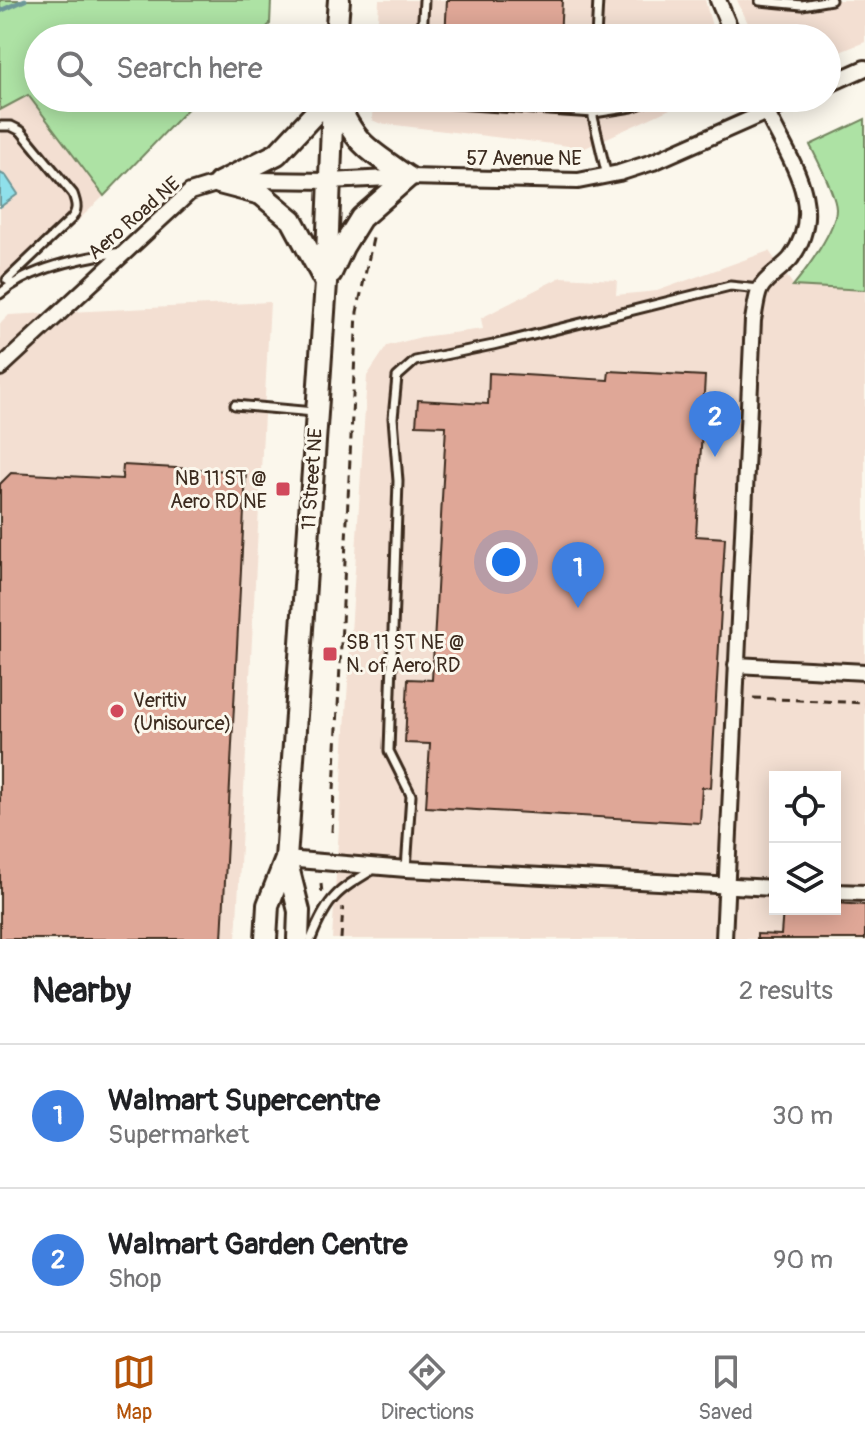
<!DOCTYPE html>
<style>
:root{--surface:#fff;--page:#f6f6f6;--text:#202124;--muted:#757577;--line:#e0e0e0;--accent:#b45309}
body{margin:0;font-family:Pangolin,sans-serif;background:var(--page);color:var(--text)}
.controls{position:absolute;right:24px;bottom:24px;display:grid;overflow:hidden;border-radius:0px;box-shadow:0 4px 20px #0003}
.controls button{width:72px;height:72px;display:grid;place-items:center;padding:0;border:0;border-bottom:2px solid var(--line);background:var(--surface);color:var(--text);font:40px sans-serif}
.you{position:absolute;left:506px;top:562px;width:28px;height:28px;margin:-20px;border:6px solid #fff;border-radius:50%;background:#1a73e8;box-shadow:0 0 0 12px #1a73e833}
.badge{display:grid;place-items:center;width:52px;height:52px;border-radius:50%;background:var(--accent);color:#fff;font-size:26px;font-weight:700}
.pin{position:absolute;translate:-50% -66px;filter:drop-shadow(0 2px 4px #0008)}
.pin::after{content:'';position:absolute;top:42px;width:28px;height:24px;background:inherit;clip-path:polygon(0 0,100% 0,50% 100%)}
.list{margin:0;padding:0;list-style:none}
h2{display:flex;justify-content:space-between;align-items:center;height:104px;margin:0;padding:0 32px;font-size:34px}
h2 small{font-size:26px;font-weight:400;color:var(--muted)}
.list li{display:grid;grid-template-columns:52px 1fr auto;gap:24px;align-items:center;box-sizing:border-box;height:144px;padding:0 32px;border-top:2px solid var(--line)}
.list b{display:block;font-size:30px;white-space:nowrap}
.list p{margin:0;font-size:26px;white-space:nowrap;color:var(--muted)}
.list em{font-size:26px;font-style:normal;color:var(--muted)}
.icon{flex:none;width:44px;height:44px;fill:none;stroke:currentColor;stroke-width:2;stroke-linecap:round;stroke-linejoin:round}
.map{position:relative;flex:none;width:865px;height:939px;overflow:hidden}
.search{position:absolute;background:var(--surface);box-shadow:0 4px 20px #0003;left:24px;right:24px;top:24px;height:88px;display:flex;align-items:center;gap:20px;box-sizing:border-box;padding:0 28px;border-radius:44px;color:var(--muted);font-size:30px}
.sheet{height:392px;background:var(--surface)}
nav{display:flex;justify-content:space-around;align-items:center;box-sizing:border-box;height:112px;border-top:2px solid var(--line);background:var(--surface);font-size:22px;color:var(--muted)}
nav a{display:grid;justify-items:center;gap:4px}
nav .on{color:var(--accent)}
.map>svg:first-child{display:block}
.built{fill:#f3dfd2;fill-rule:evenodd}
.green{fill:#ade2a4;stroke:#748661;stroke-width:2}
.water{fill:#8fe0ea;stroke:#6d9798;stroke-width:2}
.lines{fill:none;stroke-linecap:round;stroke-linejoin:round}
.stream{stroke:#6d9798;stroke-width:5}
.building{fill:#dfa797;stroke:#3b2a1e;stroke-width:2}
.lane-casing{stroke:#3b2a1e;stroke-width:13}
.street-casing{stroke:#3b2a1e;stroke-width:20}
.secondary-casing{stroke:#3b2a1e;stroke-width:26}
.path{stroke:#3b2a1e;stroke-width:3;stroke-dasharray:8 6;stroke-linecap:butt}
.lane{stroke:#fbf7ec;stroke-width:7}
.street{stroke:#fbf7ec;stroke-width:14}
.secondary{stroke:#fbf7ec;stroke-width:20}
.poi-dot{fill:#d1495b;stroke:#fbf7ec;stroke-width:3}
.labels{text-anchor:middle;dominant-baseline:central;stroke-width:6;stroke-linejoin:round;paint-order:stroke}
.street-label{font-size:20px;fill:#3b2a1e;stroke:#fbf7ec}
.poi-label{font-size:20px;fill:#3b2a1e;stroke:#fbf7ec;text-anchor:start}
</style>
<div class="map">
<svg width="865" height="939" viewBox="0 0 865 939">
<rect width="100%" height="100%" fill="#fbf7ec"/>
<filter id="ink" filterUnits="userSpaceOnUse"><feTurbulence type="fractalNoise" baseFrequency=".0125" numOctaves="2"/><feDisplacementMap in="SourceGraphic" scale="16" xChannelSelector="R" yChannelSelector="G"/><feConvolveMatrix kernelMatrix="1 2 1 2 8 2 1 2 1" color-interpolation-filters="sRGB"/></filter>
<g filter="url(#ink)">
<path class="built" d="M0,0H271L270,24L256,38H38V98H198L104,196L0,294Z
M379,0H705L715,38H377Z
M737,0H865V42L827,57V38H755Z
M373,98H694L585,148L379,123L372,120Z
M769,251L794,286L865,290V939H332L367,376L387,346L421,337L483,329L481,318L561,277L617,280L616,295L657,291ZM775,777H835V909H775Z
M270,302L236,939H0V324L9,315Z"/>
<path class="green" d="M0,0H271L270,24L256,38H38V98H198L104,196L28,95L0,110Z
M865,119V290L793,286C806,270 836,230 836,209C836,195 817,159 810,145Z"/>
<path class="water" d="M0,173L6,176L18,194L0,207Z"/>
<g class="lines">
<path class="stream" d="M0,11L25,0"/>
</g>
<path class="building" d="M447,0H562L560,38H445Z
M609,371L705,376L696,536L725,538L711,788L702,787L700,823L426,807L430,744L405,743L408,679L432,680L446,426L416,425L418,400L488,404L489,373L608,380Z
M123,465L246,472L222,939H0V484L11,473L122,479Z
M835,903L865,905V939H757V934L781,935L783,909H835Z"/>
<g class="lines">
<defs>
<path id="lane" d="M760,1L802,5L831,0
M422,38L424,0
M596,38L598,0
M418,98V100L425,102L594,113L632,107L643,103L644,98
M594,98L593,117L607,176
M0,126H11L21,131L73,194C77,205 78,210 71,219L7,280L12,283
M0,294C29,268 84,257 122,252
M235,405L314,412
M406,869L411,795L389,751L398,481L393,418L397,377L415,361L493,345L730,286L760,289
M311,939C328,897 336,892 374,869"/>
<path id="street" d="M718,0L734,38
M827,85L865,68
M0,368L190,192L219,183L257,180L330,181L408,177L578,181L619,173L653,162L798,98
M736,665L865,672
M286,859L406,869L775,888
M835,892L865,893
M724,939L753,320C755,311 756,297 760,289C766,277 782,269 791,258C831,203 782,151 760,98"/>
<path id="secondary" d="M336,38L339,0
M219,183L261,194L292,220L326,283
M219,183L277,154L329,98
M331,273L343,247L361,218L408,177C367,149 356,145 335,98
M266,939L268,905L286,859
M298,939L299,911L286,859L326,283L333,98"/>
</defs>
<use href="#lane" class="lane-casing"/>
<use href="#street" class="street-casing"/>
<use href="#secondary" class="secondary-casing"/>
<path class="path" d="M753,698L865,703
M332,832L357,312L374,234
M321,884L322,893
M341,939L343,907"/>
<use href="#lane" class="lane"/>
<use href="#street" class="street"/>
<use href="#secondary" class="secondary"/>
</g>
</g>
<g class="poi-dot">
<rect x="275" y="481" width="16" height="16" rx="4"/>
<rect x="322" y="646" width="16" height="16" rx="4"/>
<circle cx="117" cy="711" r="8"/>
</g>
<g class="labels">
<g class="street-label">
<text x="524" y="158">57 Avenue NE</text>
<text transform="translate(134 218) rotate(-41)">Aero Road NE</text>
<text transform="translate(312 479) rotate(-86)">11 Street NE</text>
</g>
<g class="poi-label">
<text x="267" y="478" text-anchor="end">NB 11 ST @<tspan x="267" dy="23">Aero RD NE</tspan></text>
<text x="346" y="642">SB 11 ST NE @<tspan x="346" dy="23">N. of Aero RD</tspan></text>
<text x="133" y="700">Veritiv<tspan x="133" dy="23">(Unisource)</tspan></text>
</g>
</g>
</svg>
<div class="controls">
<button><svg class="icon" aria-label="locate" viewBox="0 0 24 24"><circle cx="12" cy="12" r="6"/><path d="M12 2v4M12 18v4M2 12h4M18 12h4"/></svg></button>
<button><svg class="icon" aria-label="layers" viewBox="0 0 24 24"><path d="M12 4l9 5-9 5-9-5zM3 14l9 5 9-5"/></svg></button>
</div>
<div class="you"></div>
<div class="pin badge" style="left:578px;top:608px;background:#3f7fe0">1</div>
<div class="pin badge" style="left:715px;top:457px;background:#3f7fe0">2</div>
<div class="search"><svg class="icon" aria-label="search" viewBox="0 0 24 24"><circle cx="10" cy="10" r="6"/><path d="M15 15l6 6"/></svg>Search here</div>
</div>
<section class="sheet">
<h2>Nearby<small>2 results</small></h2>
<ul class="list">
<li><span class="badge" style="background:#3f7fe0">1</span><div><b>Walmart Supercentre</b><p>Supermarket</p></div><em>30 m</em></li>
<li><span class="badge" style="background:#3f7fe0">2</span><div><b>Walmart Garden Centre</b><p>Shop</p></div><em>90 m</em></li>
</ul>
</section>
<nav>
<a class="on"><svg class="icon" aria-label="map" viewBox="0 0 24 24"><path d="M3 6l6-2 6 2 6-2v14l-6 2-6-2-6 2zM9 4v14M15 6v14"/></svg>Map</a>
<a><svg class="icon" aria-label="directions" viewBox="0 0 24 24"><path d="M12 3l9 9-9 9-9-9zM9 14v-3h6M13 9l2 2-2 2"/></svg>Directions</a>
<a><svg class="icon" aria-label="saved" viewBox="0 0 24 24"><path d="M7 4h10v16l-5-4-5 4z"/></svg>Saved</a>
</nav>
